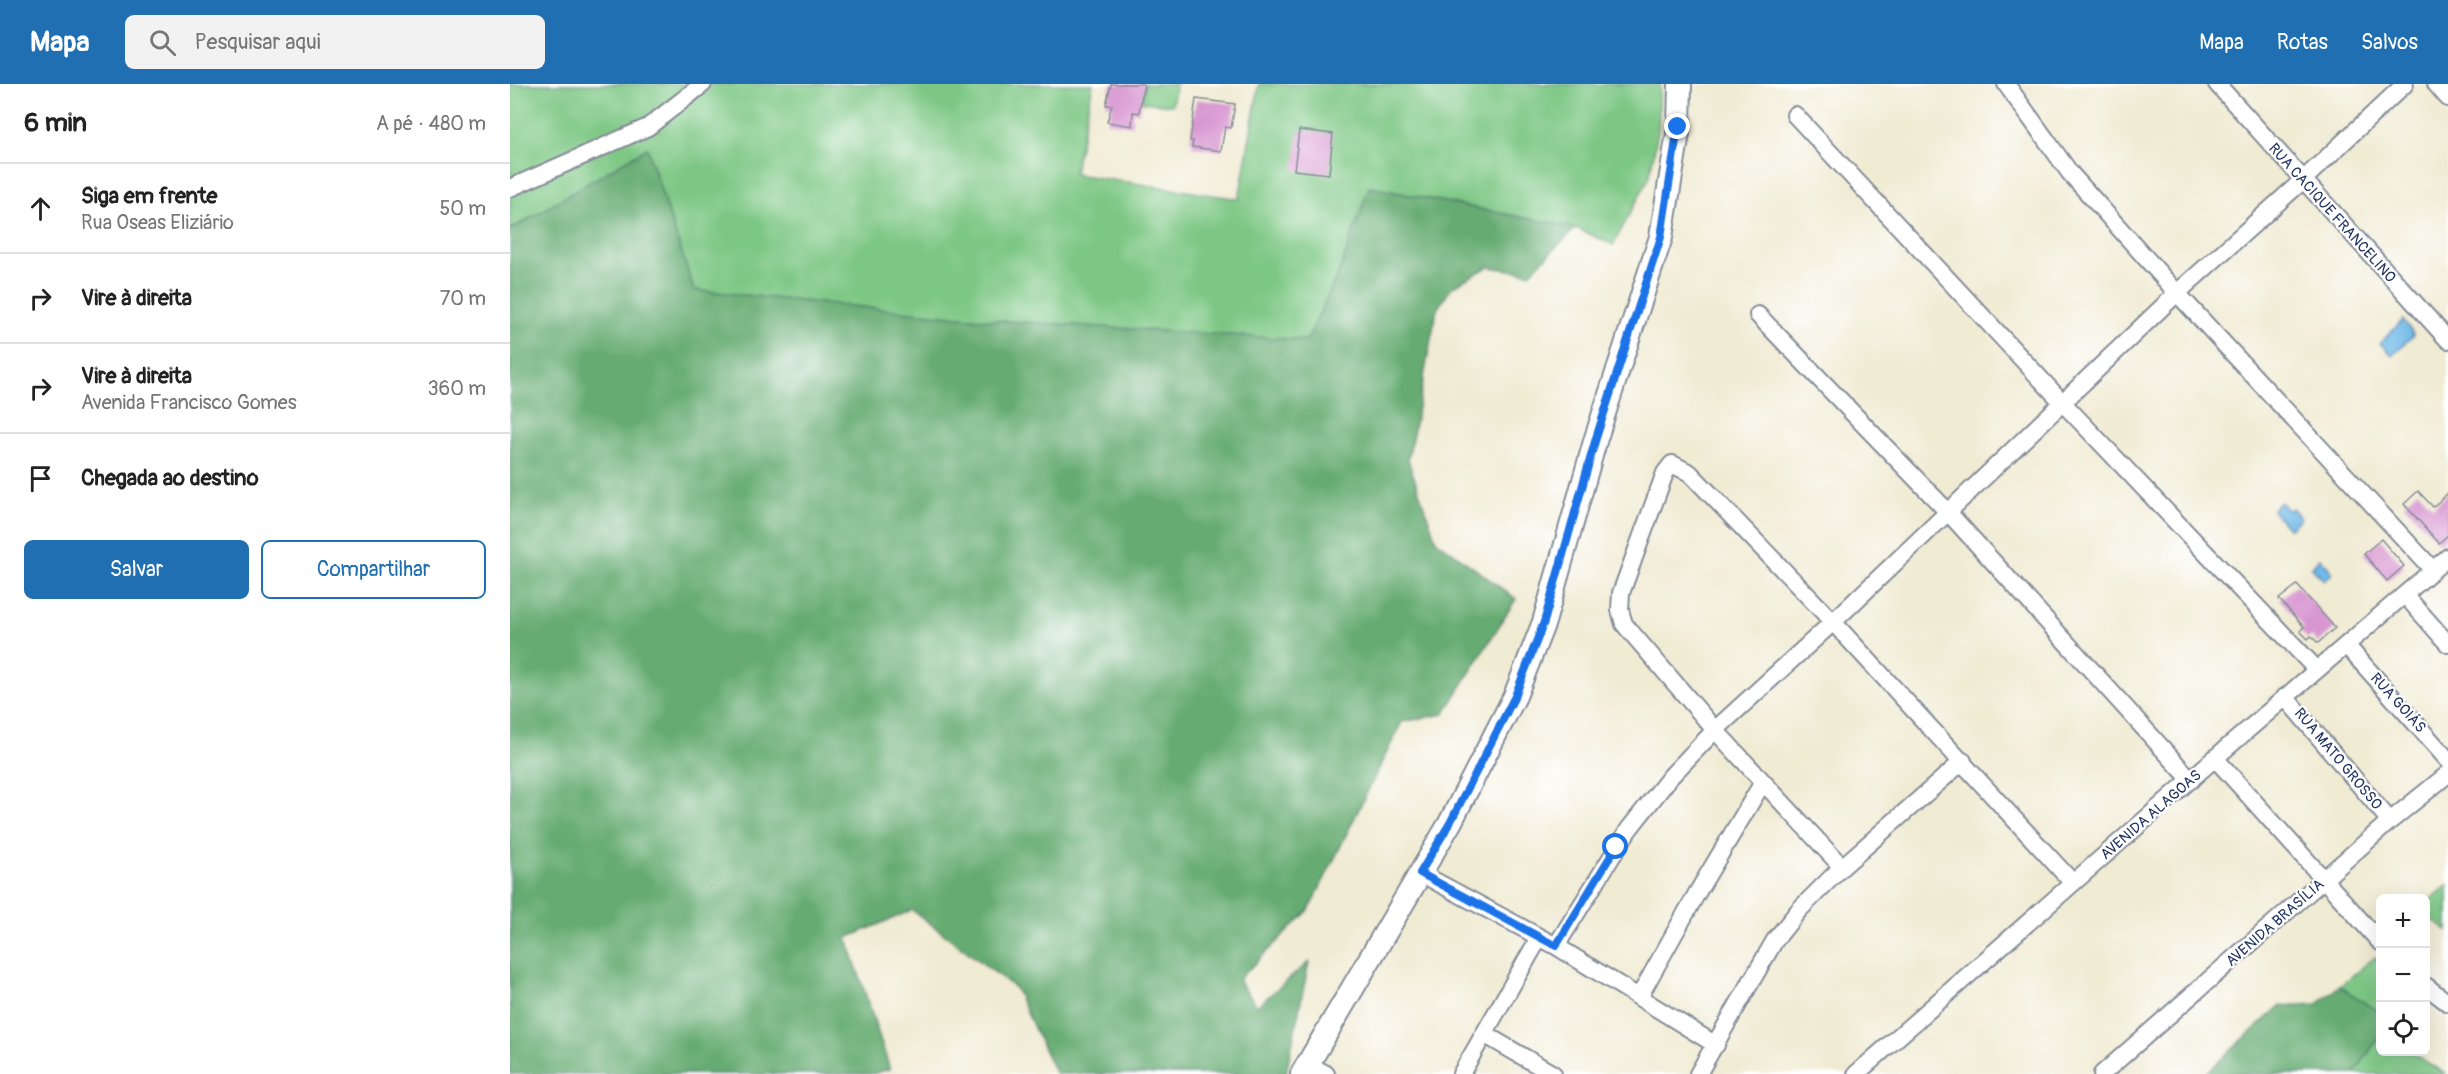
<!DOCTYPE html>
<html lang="pt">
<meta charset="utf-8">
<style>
:root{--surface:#fff;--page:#f2f2f2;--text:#222;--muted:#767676;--line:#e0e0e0;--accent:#1f6fb2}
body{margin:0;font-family:Pangolin,sans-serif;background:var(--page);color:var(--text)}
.controls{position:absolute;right:18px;bottom:18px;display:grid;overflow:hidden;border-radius:9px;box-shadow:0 6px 24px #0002}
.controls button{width:54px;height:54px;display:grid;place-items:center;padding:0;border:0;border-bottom:2px solid var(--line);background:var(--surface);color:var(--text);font:30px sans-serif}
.stop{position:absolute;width:18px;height:18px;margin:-14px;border:4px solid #1a73e8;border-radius:50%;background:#fff}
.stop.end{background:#1a73e8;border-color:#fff;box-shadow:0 2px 6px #0008}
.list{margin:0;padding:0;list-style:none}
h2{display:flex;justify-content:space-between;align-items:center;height:78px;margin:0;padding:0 24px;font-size:26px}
h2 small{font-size:20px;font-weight:400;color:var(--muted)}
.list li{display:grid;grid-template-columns:39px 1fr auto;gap:18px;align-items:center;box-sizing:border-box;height:90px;padding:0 24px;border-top:2px solid var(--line)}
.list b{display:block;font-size:22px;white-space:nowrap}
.list p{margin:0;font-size:20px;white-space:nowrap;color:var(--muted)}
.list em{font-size:20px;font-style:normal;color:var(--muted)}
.actions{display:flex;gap:12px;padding:18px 24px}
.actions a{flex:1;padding:14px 0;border:2px solid var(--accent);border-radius:9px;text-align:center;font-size:21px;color:var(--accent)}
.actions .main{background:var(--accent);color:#fff}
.icon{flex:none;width:33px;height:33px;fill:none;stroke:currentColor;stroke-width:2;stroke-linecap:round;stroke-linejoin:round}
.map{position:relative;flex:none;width:1938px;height:990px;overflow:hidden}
header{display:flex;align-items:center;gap:36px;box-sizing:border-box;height:84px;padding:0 30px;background:var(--accent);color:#fff}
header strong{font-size:28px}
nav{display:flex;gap:33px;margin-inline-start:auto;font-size:21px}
.search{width:420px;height:54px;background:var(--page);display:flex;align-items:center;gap:15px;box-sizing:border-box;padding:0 21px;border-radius:9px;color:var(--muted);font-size:22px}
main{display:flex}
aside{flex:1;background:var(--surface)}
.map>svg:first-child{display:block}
.green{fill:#7dc784;stroke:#4c7b71;stroke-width:1.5}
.forest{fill:#66ac72;stroke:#406e68;stroke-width:1.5}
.water{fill:#6fb9e8;stroke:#4574a3;stroke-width:1.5}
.building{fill:#d897d1}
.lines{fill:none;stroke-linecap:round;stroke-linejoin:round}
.minor-casing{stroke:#868d98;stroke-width:20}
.major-casing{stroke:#868d98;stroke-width:26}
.minor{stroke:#fff;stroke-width:16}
.major{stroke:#fff;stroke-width:22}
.route{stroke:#1a73e8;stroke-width:8}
.labels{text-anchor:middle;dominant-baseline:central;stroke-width:4.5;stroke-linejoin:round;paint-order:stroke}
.street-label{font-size:15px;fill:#1b2f5e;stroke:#fff}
</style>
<header>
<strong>Mapa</strong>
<div class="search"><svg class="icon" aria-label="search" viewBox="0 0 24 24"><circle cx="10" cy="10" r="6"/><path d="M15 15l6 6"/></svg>Pesquisar aqui</div>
<nav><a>Mapa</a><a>Rotas</a><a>Salvos</a></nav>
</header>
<main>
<aside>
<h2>6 min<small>A pé · 480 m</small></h2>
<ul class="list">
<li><svg class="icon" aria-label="ahead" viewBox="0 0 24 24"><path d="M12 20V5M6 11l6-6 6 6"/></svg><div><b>Siga em frente</b><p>Rua Oseas Eliziário</p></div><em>50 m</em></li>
<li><svg class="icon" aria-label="right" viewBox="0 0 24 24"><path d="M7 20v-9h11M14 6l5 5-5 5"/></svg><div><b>Vire à direita</b></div><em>70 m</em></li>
<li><svg class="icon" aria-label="right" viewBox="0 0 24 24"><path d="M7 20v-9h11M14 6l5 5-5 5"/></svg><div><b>Vire à direita</b><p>Avenida Francisco Gomes</p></div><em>360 m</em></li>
<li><svg class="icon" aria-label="arrive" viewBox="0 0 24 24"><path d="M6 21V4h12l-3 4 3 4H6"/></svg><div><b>Chegada ao destino</b></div></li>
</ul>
<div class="actions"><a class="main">Salvar</a><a>Compartilhar</a></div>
</aside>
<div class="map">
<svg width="1938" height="990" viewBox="0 0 1938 990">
<rect width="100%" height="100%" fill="#fff"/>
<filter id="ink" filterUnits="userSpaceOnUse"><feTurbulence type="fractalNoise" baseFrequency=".0167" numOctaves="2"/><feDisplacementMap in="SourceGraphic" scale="12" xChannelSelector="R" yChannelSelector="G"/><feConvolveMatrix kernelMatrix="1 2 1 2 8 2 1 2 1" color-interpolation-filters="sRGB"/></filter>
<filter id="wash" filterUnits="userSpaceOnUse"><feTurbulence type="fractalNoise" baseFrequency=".008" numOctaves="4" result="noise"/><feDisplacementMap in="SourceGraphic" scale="24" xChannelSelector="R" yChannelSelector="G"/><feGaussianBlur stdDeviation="1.35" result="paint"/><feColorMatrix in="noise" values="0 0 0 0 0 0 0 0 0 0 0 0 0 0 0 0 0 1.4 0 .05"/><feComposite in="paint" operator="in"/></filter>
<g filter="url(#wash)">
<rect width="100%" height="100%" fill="#f0ebd3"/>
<path class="green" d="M0,0H583L564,90L729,115L749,0H1150L1148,48L1139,94L1103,161L1066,144L860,103L831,183L798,257L480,236L184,206L137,64L0,146Z
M635,0H666L662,21L632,18Z
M1938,801V847L1916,832V819Z
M1865,873L1870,880V968H1900L1936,990H1695L1770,922L1808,920Z"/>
<path class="forest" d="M137,64L184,206L480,236L797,256L831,183L859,103L1066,144L1020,189L978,183L942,203L927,225L898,376L926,456L1006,515L934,630L892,638L799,826L728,896L747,922L799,878L776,990H546L505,904L402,826L337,854L380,985L362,990H0V146Z
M1829,902L1870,928V952L1844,990H1695L1770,922L1808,920Z"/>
<path class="water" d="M1893,236L1904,251L1882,271L1870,259Z
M1770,418L1778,427L1782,424L1791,434L1779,445L1762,426Z
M1810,474L1823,489L1814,497L1801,483Z"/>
<g id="blocks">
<path class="building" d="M601,0H634L629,29L623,28L622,42L597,38L602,21H596Z
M686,15L725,20L721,44L715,43L711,67L682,63L683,57H680Z
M789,46L823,50L819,90L784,86Z
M1908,407L1923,423L1938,409V451L1929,459L1894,420Z
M1871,455L1894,482L1877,497L1854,470Z
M1787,501L1825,544L1808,559L1801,552L1798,555L1790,547L1794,543L1769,515Z"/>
</g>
</g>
<g filter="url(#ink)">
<use href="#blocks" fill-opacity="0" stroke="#868d98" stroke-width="1.5"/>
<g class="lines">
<defs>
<path id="minor" d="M1496,0L1560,89L1667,209L1923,486
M1707,0L1938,256
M1926,0L1938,14
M1285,31L1552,318L1807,586
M0,104L138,43L193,0
M1248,231L1437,427L1681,696
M1895,511L1938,560
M1837,562L1938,676
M1775,613L1880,737
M1705,674L1870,858
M1332,783L1205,646L1114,540L1110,526L1111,509L1155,389L1162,380L1180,389L1323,538L1563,799
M910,789L1046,862L1206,961
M1046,862L1119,745L1161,692L1205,646L1323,538L1667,209L1792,97L1895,0
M1916,902L1938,919
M1129,913L1187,809L1253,698
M974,950L1043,990
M798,980L816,990
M951,990L1029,854
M1188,990L1265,856L1289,826L1332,783L1453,677
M1346,990L1705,674L1938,473
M1592,990L1880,737L1938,690"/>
<path id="major" d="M792,990L940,739L1005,612L1034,538L1086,354L1151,153L1169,43L1170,0"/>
</defs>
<use href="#minor" class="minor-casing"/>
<use href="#major" class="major-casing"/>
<use href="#minor" class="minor"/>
<use href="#major" class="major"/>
</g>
</g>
<g class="lines" filter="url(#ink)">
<path class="route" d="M1106,763L1046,862L910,789L940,739L1005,612L1034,538L1086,354L1151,153L1168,43"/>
</g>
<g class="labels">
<g class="street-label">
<text transform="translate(1822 129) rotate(48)">RUA CACIQUE FRANCELINO</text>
<text transform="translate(1888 619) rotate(48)">RUA GOIÁS</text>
<text transform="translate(1828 675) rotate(50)">RUA MATO GROSSO</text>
<text transform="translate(1641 731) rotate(-41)">AVENIDA ALAGOAS</text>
<text transform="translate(1765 839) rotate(-41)">AVENIDA BRASÍLIA</text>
</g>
</g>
</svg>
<div class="controls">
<button>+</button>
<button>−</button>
<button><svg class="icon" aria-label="locate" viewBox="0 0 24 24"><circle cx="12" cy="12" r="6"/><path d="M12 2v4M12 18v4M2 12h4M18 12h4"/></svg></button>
</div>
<div class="stop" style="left:1106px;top:763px"></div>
<div class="stop end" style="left:1168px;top:43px"></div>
</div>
</main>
